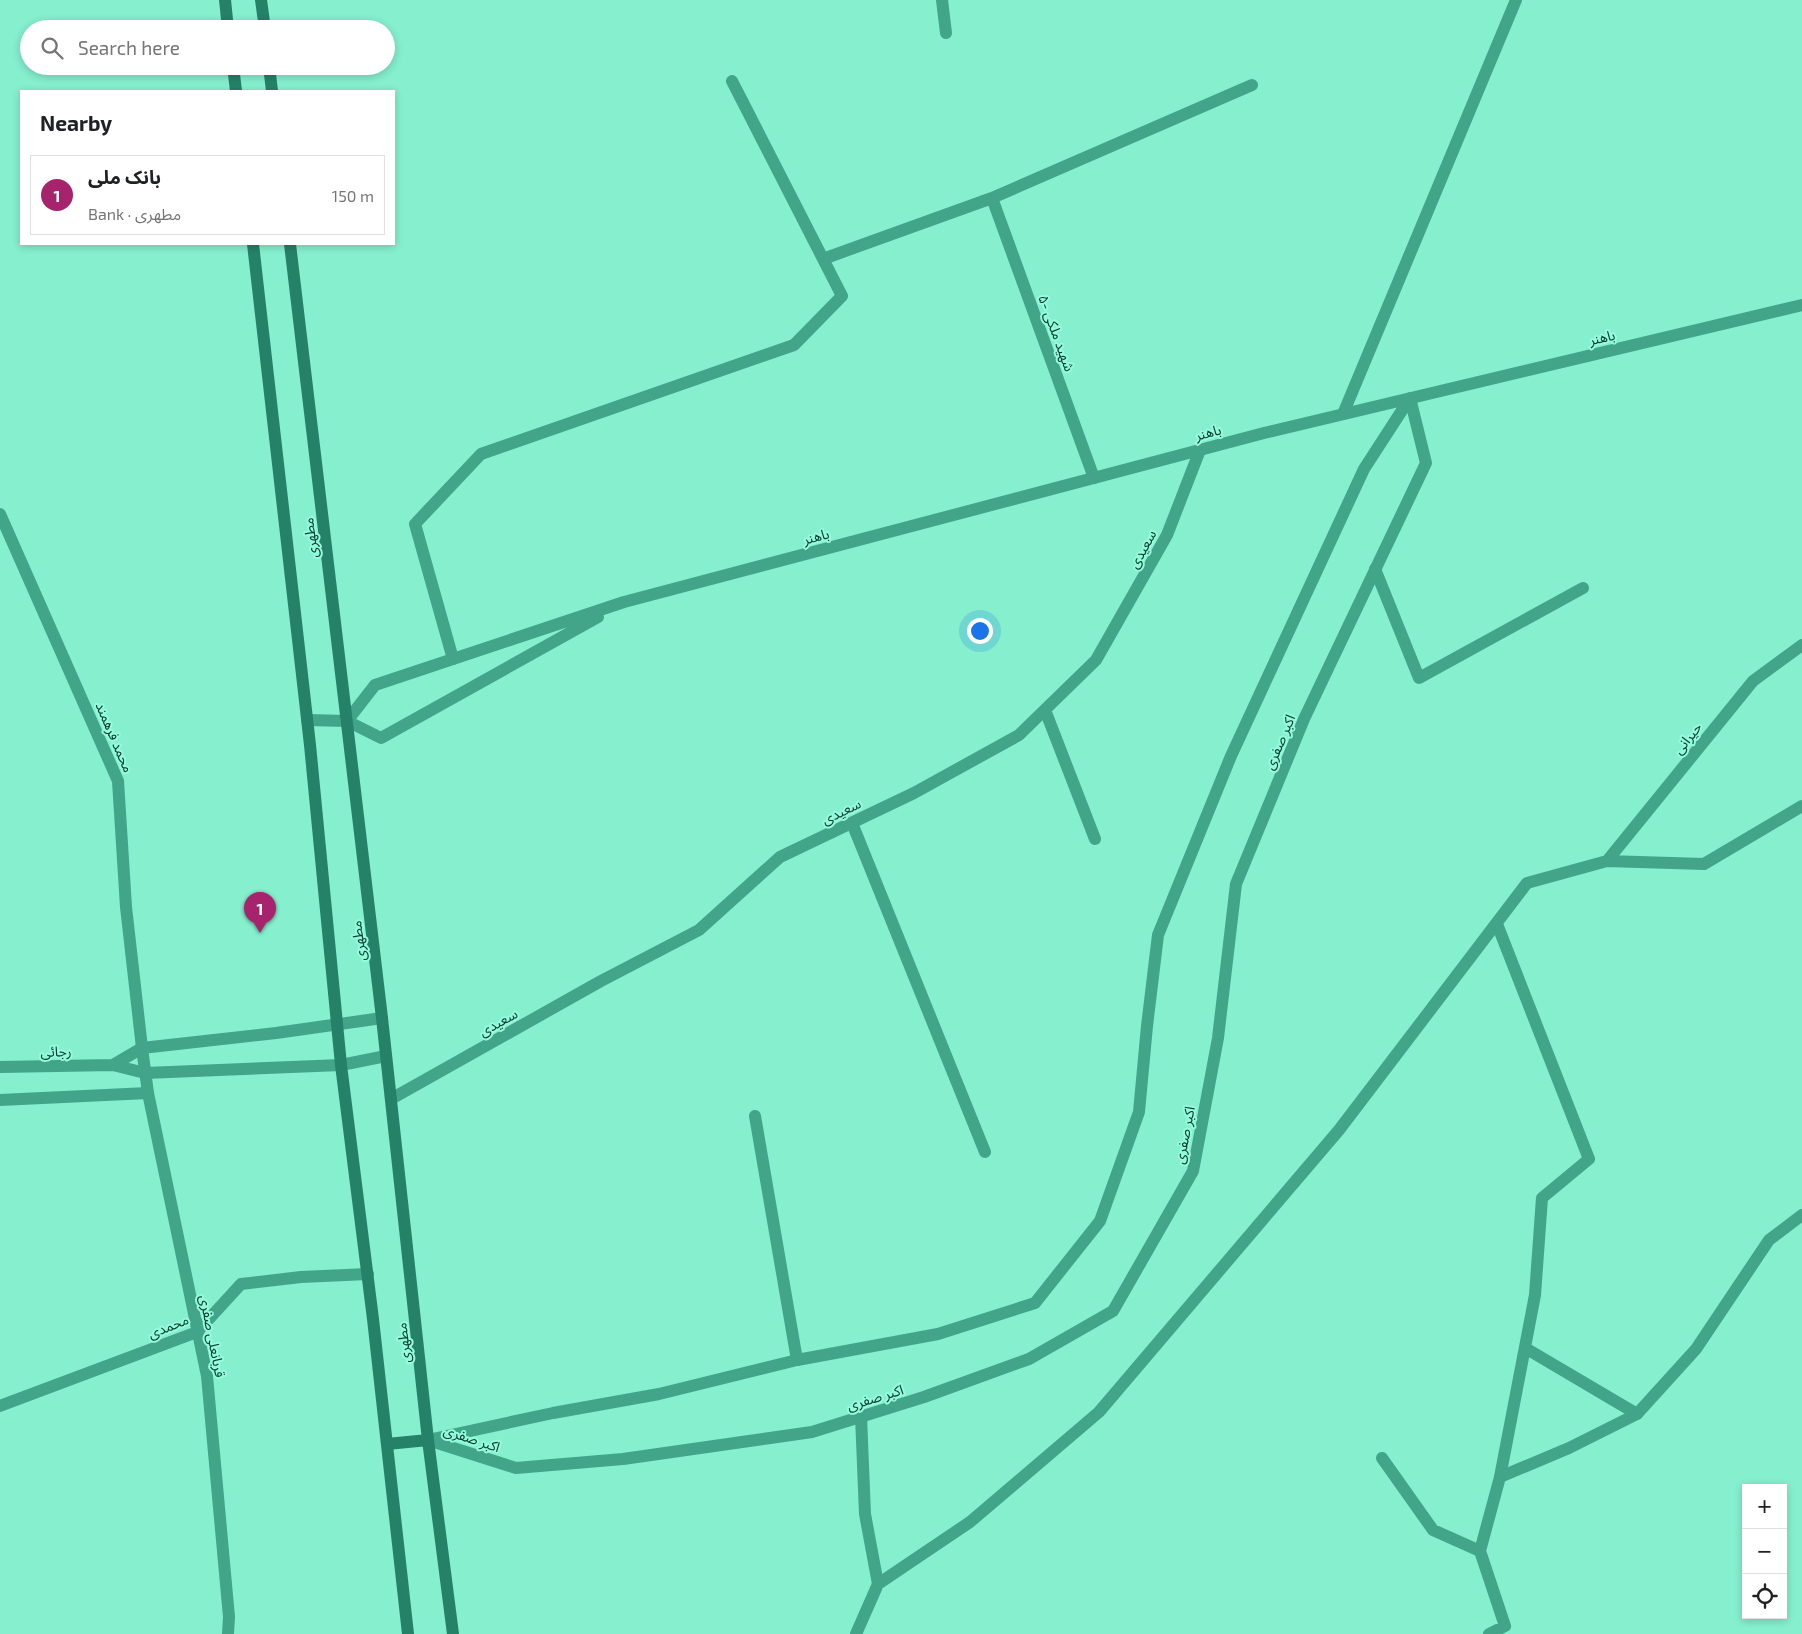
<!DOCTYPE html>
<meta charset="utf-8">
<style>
:root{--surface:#fff;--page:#f6f6f6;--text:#202124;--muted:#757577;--line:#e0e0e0;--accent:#a8236e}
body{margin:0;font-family:"Exo 2","Noto Sans Arabic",sans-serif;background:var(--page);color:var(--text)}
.controls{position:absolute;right:15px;bottom:15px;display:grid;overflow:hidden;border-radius:0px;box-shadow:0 2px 8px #0003}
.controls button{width:45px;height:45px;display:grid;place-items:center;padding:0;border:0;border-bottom:1px solid var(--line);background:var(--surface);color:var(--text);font:25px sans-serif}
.you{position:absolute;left:979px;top:630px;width:18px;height:18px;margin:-12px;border:4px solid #fff;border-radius:50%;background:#1a73e8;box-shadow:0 0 0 8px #1a73e833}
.badge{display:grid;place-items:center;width:32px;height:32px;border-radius:50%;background:var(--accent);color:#fff;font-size:16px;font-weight:700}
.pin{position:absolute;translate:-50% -41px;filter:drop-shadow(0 1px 2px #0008)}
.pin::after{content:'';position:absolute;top:26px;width:18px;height:15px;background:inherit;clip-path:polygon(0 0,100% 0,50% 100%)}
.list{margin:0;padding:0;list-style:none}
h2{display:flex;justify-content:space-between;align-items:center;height:65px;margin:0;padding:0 20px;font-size:21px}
h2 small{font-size:16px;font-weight:400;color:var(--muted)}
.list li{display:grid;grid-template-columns:32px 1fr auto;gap:15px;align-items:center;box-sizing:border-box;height:80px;margin:0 10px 10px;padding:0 10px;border:1px solid var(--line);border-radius:0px}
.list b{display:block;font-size:19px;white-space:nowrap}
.list p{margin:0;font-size:16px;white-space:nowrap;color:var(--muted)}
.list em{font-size:16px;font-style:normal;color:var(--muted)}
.icon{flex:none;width:28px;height:28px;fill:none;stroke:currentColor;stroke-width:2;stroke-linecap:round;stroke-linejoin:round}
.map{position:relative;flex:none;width:1802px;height:1634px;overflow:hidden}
.search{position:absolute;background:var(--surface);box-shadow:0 2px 8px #0003;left:20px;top:20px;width:375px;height:55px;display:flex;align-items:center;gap:12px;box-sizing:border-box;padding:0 18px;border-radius:28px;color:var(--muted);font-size:19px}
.panel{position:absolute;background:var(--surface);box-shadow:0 2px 8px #0003;left:20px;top:90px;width:375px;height:155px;border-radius:0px}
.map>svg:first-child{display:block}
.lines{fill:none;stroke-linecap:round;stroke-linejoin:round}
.service{stroke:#42a589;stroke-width:12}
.minor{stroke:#42a589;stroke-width:12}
.tertiary{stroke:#42a589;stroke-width:12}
.secondary{stroke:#268169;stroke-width:12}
.labels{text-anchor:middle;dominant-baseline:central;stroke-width:4;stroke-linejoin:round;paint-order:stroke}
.street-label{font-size:14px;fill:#09392d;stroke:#93fcdb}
</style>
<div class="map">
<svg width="1802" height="1634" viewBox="0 0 1802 1634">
<rect width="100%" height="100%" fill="#85efce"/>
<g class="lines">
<path class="service" d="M1375,569L1419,678L1583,588
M1045,710L1095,839
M852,823L985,1152
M1497,924L1589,1159L1542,1198L1535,1295L1500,1477
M0,1100L148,1093
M755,1116L797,1360
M1525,1348L1637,1414
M861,1416L865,1514L878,1584
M1382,1458L1433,1530L1480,1551"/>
<path class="minor" d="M942,0L946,33
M992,198L1094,478
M823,259L992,198L1252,85
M1410,398L1426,463L1304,719L1236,884L1218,1038L1193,1171L1113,1311L1029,1359L924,1397L812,1432L623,1459L516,1468L428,1440L553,1413L659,1394L797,1360L938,1334L1035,1303L1100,1221L1139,1112L1147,1026L1158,935L1231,756L1364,469Z
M1343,414L1516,0
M0,514L118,781L126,907L142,1048L148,1093L207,1376L229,1617L228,1634
M453,659L415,524L481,454L794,345L842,296L732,81
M1607,861L1753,681L1802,645
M391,1099L601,981L699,930L780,857L914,793L1019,735L1096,660L1167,535L1200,450
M0,1406L197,1332L241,1284L301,1277L368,1274
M856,1634L878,1584L970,1522L1099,1412L1339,1130L1527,883L1607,861L1704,864L1802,806
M1489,1634L1505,1626L1480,1551L1500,1477L1569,1448L1637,1414L1696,1349L1769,1240L1802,1215"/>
<path class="tertiary" d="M307,720L347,721L381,738L598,617
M347,721L375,685L624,602L1264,433L1802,305
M113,1065L142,1048L276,1033L382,1018
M0,1067L113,1065L145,1073L341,1065L386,1056"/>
<path class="secondary" d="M225,0L228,29
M261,0L265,29
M233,66L236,91
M269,66L272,91
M253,244L310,745L341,1065L373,1319L408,1634
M290,244L382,1018L428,1440L453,1634
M387,1444L428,1440"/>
</g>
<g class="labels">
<g class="street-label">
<text transform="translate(1057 333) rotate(70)">۵- شهید ملکی</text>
<text transform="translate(1602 337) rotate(-13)">باهنر</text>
<text transform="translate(1208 432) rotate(-15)">باهنر</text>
<text transform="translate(816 536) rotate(-15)">باهنر</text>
<text transform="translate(310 538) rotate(-97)">مطهری</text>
<text transform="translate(1142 549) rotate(-61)">سعیدی</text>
<text transform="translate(115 737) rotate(67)">محمد فرهمند</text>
<text transform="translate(1687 738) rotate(-51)">حیرانی</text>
<text transform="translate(1279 742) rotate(-67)">اکبر صفری</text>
<text transform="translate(841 811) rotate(-26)">سعیدی</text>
<text transform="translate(358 941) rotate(-97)">مطهری</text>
<text transform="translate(498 1022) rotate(-29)">سعیدی</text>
<text transform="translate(56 1051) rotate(-1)">رجائی</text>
<text transform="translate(1184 1135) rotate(-79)">اکبر صفری</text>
<text transform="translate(168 1326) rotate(-22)">محمدی</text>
<text transform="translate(213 1336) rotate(79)">قربانعلی صفری</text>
<text transform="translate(403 1343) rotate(-96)">مطهری</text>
<text transform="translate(875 1397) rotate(-17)">اکبر صفری</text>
<text transform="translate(472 1438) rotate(18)">اکبر صفری</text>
</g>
</g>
</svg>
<div class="controls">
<button>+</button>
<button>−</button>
<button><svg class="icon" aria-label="locate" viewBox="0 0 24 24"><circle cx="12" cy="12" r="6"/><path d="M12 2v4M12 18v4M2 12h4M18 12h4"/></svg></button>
</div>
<div class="you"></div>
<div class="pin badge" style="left:260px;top:933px">1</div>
<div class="search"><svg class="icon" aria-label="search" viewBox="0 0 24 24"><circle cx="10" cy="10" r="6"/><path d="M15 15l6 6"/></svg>Search here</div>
<section class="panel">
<h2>Nearby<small></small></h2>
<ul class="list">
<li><span class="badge">1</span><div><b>بانک ملی</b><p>Bank · مطهری</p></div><em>150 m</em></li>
</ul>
</section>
</div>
